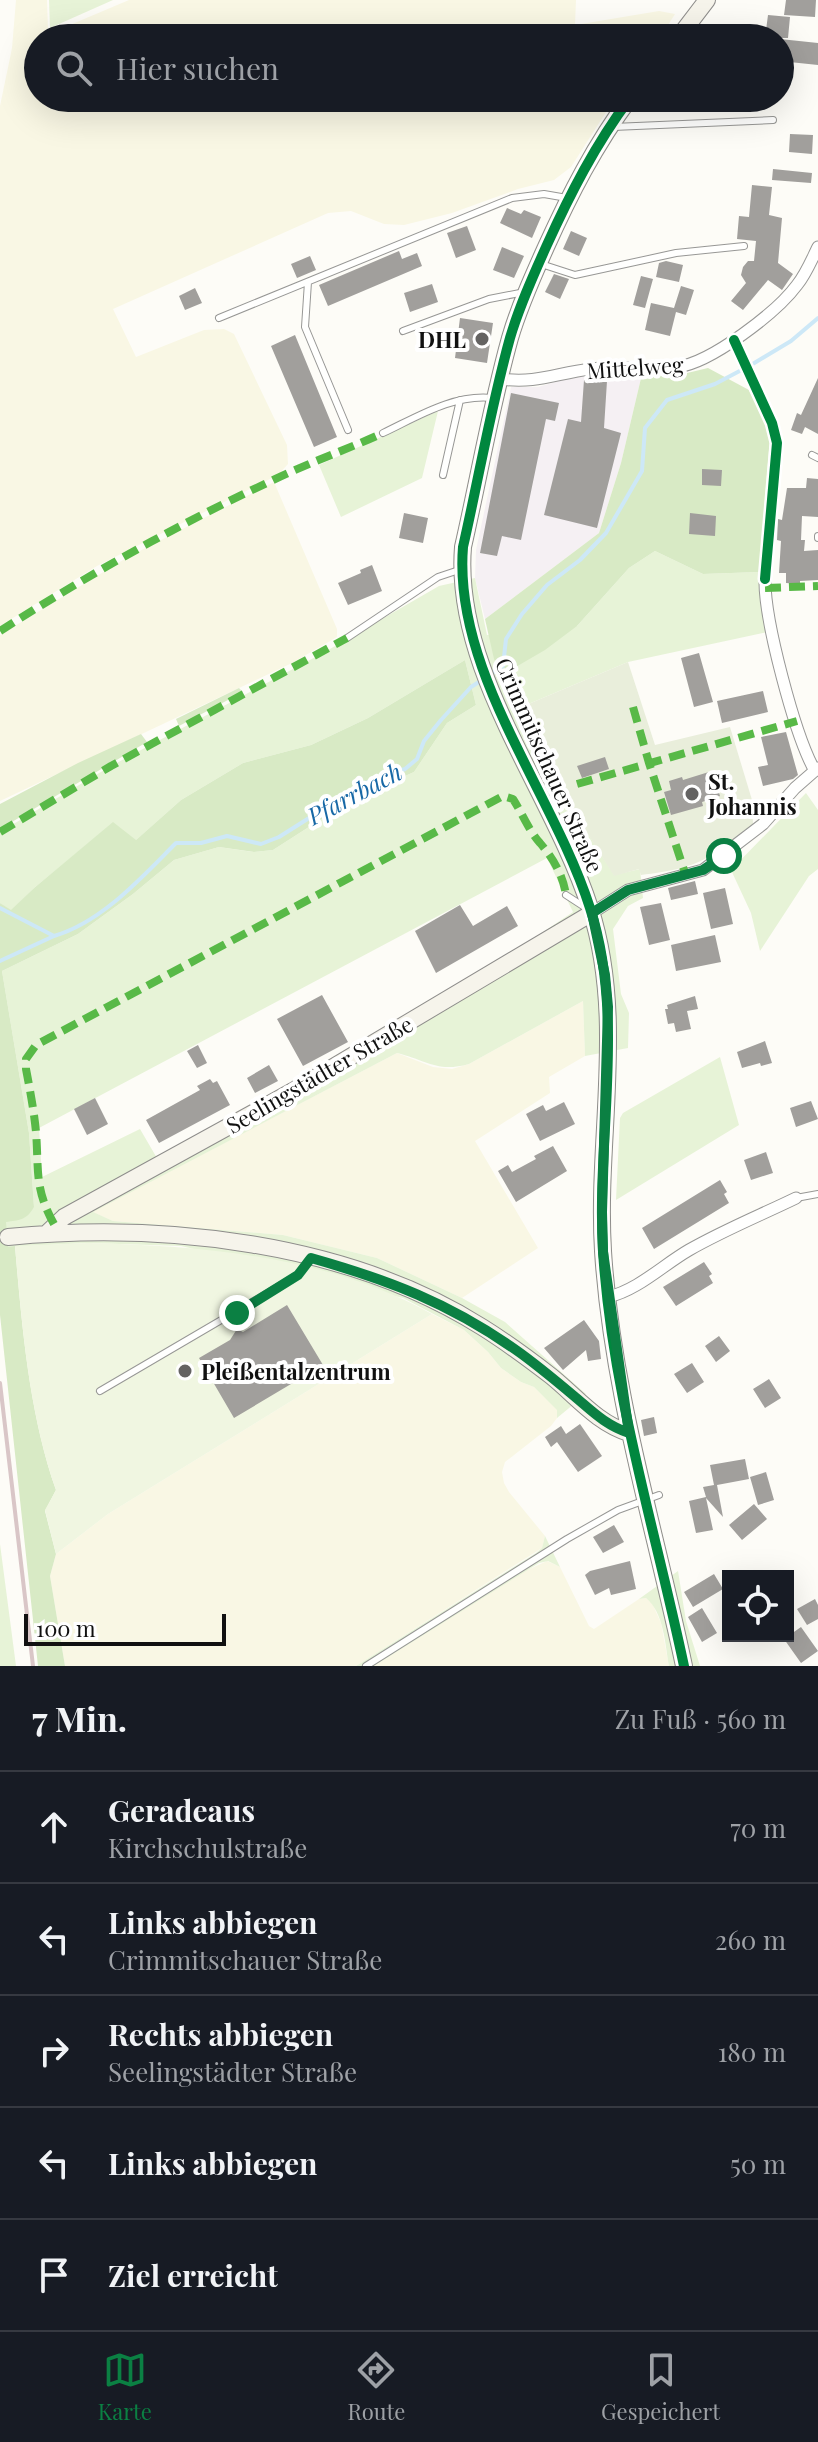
<!DOCTYPE html>
<html lang="de">
<meta charset="utf-8">
<style>
:root{--surface:#171b24;--page:#20242c;--text:#f1f3f6;--muted:#9ea1a6;--line:#363941;--accent:#0b8043}
body{margin:0;font-family:"Playfair Display",serif;background:var(--page);color:var(--text)}
.controls{position:absolute;right:24px;bottom:24px;display:grid;overflow:hidden;border-radius:0px;box-shadow:0 8px 32px #0002}
.controls button{width:72px;height:72px;display:grid;place-items:center;padding:0;border:0;border-bottom:2px solid var(--line);background:var(--surface);color:var(--text);font:40px sans-serif}
.scale{position:absolute;left:24px;bottom:20px;width:202px;box-sizing:border-box;padding-left:8px;border:4px solid #111;border-top:0;font-size:22px;line-height:28px;white-space:nowrap;color:#111;-webkit-text-stroke:6px #fff;paint-order:stroke}
.stop{position:absolute;width:24px;height:24px;margin:-18px;border:6px solid #0b8043;border-radius:50%;background:#fff}
.stop.end{background:#0b8043;border-color:#fff;box-shadow:0 2px 8px #0008}
.list{margin:0;padding:0;list-style:none}
h2{display:flex;justify-content:space-between;align-items:center;height:104px;margin:0;padding:0 32px;font-size:34px}
h2 small{font-size:26px;font-weight:400;color:var(--muted)}
.list li{display:grid;grid-template-columns:52px 1fr auto;gap:24px;align-items:center;box-sizing:border-box;height:112px;padding:0 32px;border-top:2px solid var(--line)}
.list b{display:block;font-size:30px;white-space:nowrap}
.list p{margin:0;font-size:26px;white-space:nowrap;color:var(--muted)}
.list em{font-size:26px;font-style:normal;color:var(--muted)}
.icon{flex:none;width:44px;height:44px;fill:none;stroke:currentColor;stroke-width:2;stroke-linecap:round;stroke-linejoin:round}
.map{position:relative;flex:none;width:818px;height:1666px;overflow:hidden}
.search{position:absolute;background:var(--surface);box-shadow:0 8px 32px #0002;left:24px;right:24px;top:24px;height:88px;display:flex;align-items:center;gap:20px;box-sizing:border-box;padding:0 28px;border-radius:44px;color:var(--muted);font-size:30px}
.sheet{height:664px;background:var(--surface)}
nav{display:flex;justify-content:space-around;align-items:center;box-sizing:border-box;height:112px;border-top:2px solid var(--line);background:var(--surface);font-size:22px;color:var(--muted)}
nav a{display:grid;justify-items:center;gap:4px}
nav .on{color:var(--accent)}
.map>svg:first-child{display:block}
.industrial{fill:#f5f0f3}
.farmland{fill:#f9f7e4}
.green{fill:#e7f3d7;fill-rule:evenodd}
.forest{fill:#d8eac5}
.cemetery{fill:#e9eedb}
.pitch{fill:#f0f6e1}
.lines{fill:none;stroke-linecap:round;stroke-linejoin:round}
.stream{stroke:#cde8f7;stroke-width:4}
.building{fill:#a19f9c}
.lane-casing{stroke:#979795;stroke-width:8}
.street-casing{stroke:#979795;stroke-width:13}
.secondary-casing{stroke:#8e8d8b;stroke-width:18}
.lane{stroke:#fffffe;stroke-width:6}
.street{stroke:#fffffe;stroke-width:11}
.secondary{stroke:#f6f4eb;stroke-width:16}
.rail{stroke:#d9c6c7;stroke-width:4}
.quiet{stroke:#58b947;stroke-width:8;stroke-dasharray:16 8;stroke-linecap:butt}
.cycleway-casing{stroke:#fff;stroke-width:15}
.cycleway{stroke:#00873e;stroke-width:10}
.route{stroke:#0b8043;stroke-width:10}
.poi-dot{fill:#646362;stroke:#fff;stroke-width:3}
.labels{text-anchor:middle;dominant-baseline:central;stroke-width:8;stroke-linejoin:round;paint-order:stroke}
.poi-label{font-size:22px;font-weight:bold;fill:#111;stroke:#fff;text-anchor:start}
.street-label{font-size:22px;fill:#111;stroke:#fff}
.water-label{font-size:24px;font-style:italic;fill:#1768a6;stroke:#fff}
</style>
<div class="map">
<svg width="818" height="1666" viewBox="0 0 818 1666">
<rect width="100%" height="100%" fill="#fdfcf7"/>
<path class="industrial" d="M605,372L642,374L621,463L599,533L485,619L475,578L476,550L511,387H538L584,374Z"/>
<path class="farmland" d="M16,0H47L48,30L51,33L129,0H576L575,25L659,11L675,14L660,38H38V98H615L571,167L554,180L518,189L452,213L404,225L384,224L351,211L328,213L113,309L136,357L204,330L224,329L234,334L287,445L288,464L278,475L97,566L0,626V106L12,48Z
M274,482L337,629V637L292,663L0,801V635L128,557Z
M583,1001L585,1056L549,1077L550,1093L475,1141L538,1248L462,1298L377,1258L283,1235L113,1221L92,1212L397,1053L433,1067L452,1069L469,1064Z
M432,1314L464,1330L488,1352L501,1368L521,1382L534,1387L558,1410L557,1418L551,1426L505,1462L502,1472L504,1483L509,1492L545,1536L542,1548L356,1666H65L50,1576L56,1554L108,1514Z
M547,1561L560,1567L589,1626L594,1629L639,1599L646,1598L652,1603L661,1623L669,1666H374L523,1572Z"/>
<path class="green" d="M49,0H113L50,28Z
M438,411L422,478L341,517L319,465Z
M655,551L703,574L759,572L761,605L768,632L628,662L519,708L573,810L614,875L640,869L643,898L628,906L613,929L621,994L629,1013L628,1048L585,1056L583,1001L469,1064C437,1073 426,1060 397,1053L93,1212L113,1221L283,1235L377,1258L462,1298L505,1322L586,1394L557,1418V1410L534,1387L521,1382L501,1368L488,1352L464,1330L403,1298L181,1246L88,1243L8,1247L5,1221L34,1207L29,1133L2,971L78,934L133,894L174,860L219,847L253,852L273,850L351,800L414,772L447,723L476,705L465,660L368,718L311,745L243,763L181,800L135,841L113,823L34,888L11,911L0,903V832L111,766L323,653L439,586L475,578L487,635L577,626L629,568ZM547,858L573,912L386,1037L161,1165L140,1129L42,1177L39,1128Z
M806,793L818,810V869L809,876L760,951L751,913L731,870Z
M720,1057L739,1125L616,1200L620,1118L623,1113Z
M545,1536L560,1567L548,1561L539,1563L374,1666H356L536,1553L542,1548Z
M0,1544L16,1666H0Z
M678,1571L686,1621L700,1666H669C665,1644 664,1613 646,1598L639,1599Z"/>
<path class="forest" d="M708,368L749,390L767,425L770,438L759,572L703,574L655,551L629,568L577,626L545,650L502,675L494,659L485,619L599,533L621,463L642,374H683Z
M465,660L476,705L447,723L414,772L351,800L273,850L254,852L219,847L174,860L133,894L78,934L2,971L29,1133L34,1207C26,1221 19,1220 6,1222L8,1247L15,1246C22,1327 29,1413 56,1490L45,1511L56,1554L50,1576L65,1666H38L0,1315V903L11,910L34,888L113,822L136,840L181,800L243,763L311,745L368,718Z
M239,688L243,692L179,726L176,719Z
M141,734L147,742L0,829V804L78,763Z"/>
<path class="cemetery" d="M628,662L655,745L730,727L752,800L753,824C708,860 699,868 641,875L639,869L614,876L573,810L519,708Z"/>
<path class="pitch" d="M88,1243C204,1246 329,1256 432,1314L108,1514L56,1554L45,1510L56,1490C29,1413 22,1327 15,1246Z"/>
<g class="lines">
<path class="stream" d="M489,675L503,666L506,639L522,614L547,585L580,560L606,533L642,471L645,428L667,400L715,384L751,365L791,341L818,318
M0,908L54,936C102,922 141,878 176,843H201L227,836L261,844L279,837L363,784L405,769L417,759L424,741L441,720L471,687L482,680
M0,961L54,936"/>
</g>
<path class="building" d="M786,0H816L815,17L784,15Z
M768,15L790,17L788,38H765Z
M780,39L818,43V65L780,61Z
M790,134L813,135L812,154L789,152Z
M773,169L812,173L811,183L772,180Z
M752,185L772,187L769,215L782,218L778,263L793,274L782,290L768,280L743,310L731,301L746,283L741,275L743,267L748,261H754L756,241L737,239L739,216L749,217Z
M507,208L521,214L524,210L541,217L532,238L500,223Z
M467,226L476,250L456,258L447,233Z
M571,231L587,238L579,256L563,249Z
M502,247L524,256L514,278L493,270Z
M399,251L402,259L417,253L422,266L328,306L319,285Z
M310,256L316,270L297,278L291,264Z
M666,261L683,265L679,282L656,277L659,263Z
M554,274L569,279L560,299L545,292Z
M641,276L653,279L645,308L633,305Z
M432,284L438,302L410,312L404,293Z
M681,286L694,290L686,315L676,312L670,336L645,330L651,303L674,308Z
M195,288L202,303L185,310L179,296Z
M460,318L493,323L487,363L455,358Z
M295,335L337,437L314,447L271,346Z
M818,378V434L805,427L802,434L791,430L797,413L801,415Z
M584,380L607,381L604,428L621,433L597,528L544,515L568,419L581,422Z
M511,393L559,403L555,421L546,419L521,540L502,536L497,556L480,553Z
M702,469L722,470L721,486L702,485Z
M807,478L818,479V517L802,516L801,540H805L804,551L818,550V580L800,581V584L786,583V573H779L781,541L777,540L778,519L782,520L787,488H806Z
M404,513L428,518L423,543L399,538Z
M690,513L716,516L715,536L689,534Z
M372,565L382,591L348,605L338,583L361,573L360,570Z
M699,653L713,702L694,707L681,658Z
M763,691L768,712L722,723L717,701Z
M786,732L798,775L793,779L763,786L758,767L768,765L761,737Z
M605,757L609,769L582,778L577,766Z
M712,771L720,796L702,802L703,806L671,815L664,792L671,790L669,781L682,777L683,780Z
M695,881L698,894L671,900L668,888Z
M725,888L733,924L711,929L703,893Z
M661,903L670,940L649,945L640,907Z
M460,905L473,926L507,906L518,926L436,973L415,931Z
M715,935L721,962L676,971L671,945Z
M322,995L348,1042L303,1066L277,1019Z
M695,996L698,1009L687,1011L691,1029L676,1032L674,1023L668,1024L665,1009H668L667,1005Z
M765,1041L772,1063L761,1066L760,1063L742,1068L737,1052Z
M198,1045L207,1063L197,1068L187,1051Z
M269,1065L278,1081L255,1093L247,1078Z
M210,1079L213,1083L217,1081L230,1105L159,1143L146,1120L200,1090L197,1086Z
M95,1098L108,1124L87,1135L74,1109Z
M811,1101L818,1119L796,1127L790,1108Z
M564,1102L575,1124L540,1141L526,1114L543,1105L546,1111Z
M553,1146L567,1171L516,1202L498,1171L508,1165L512,1172L536,1159L534,1156Z
M766,1152L773,1173L751,1180L744,1160Z
M720,1180L727,1192L724,1194L729,1203L654,1249L642,1228Z
M704,1262L712,1274L709,1276L713,1283L676,1306L663,1287Z
M287,1305L323,1365L234,1418L199,1358L230,1340L237,1329L243,1332Z
M584,1320L599,1341L601,1359L588,1361L586,1350L563,1370L544,1348Z
M719,1336L730,1351L716,1362L705,1346Z
M692,1363L704,1382L687,1393L674,1374Z
M769,1379L781,1398L765,1408L753,1389Z
M654,1417L657,1433L644,1436L641,1420Z
M580,1424L602,1456L578,1472L557,1442L551,1447L545,1437L561,1426L566,1434Z
M745,1459L749,1479L717,1485L723,1517L706,1498L713,1530L696,1533L689,1501L706,1497L703,1487L714,1485L710,1465Z
M766,1472L774,1500L758,1505L750,1477Z
M754,1504L767,1519L742,1540L729,1525Z
M614,1525L624,1542L603,1553L593,1537Z
M630,1561L636,1589L611,1595L609,1588L595,1595L585,1575L590,1571Z
M714,1574L723,1589L693,1607L684,1592Z
M815,1599L818,1605V1619L807,1625L797,1609Z
M702,1608L717,1633L702,1642L688,1617Z
M801,1627L818,1651L801,1663L784,1639Z"/>
<g class="lines">
<defs>
<path id="lane" d="M613,127L773,120
M541,264L575,275L676,253L744,246
M308,282L305,327L348,430
M219,318L512,198L544,194L567,198
M403,331L489,299L525,292
M383,433C417,417 453,394 492,398
M812,455L818,458
M443,475L460,400
M818,538V536
M347,638L438,577L462,569
M566,895L586,908
M796,1198L818,1194
M100,1391L298,1275L311,1258
M366,1666L567,1539L618,1510L659,1495"/>
<path id="street" d="M500,379C538,384 556,373 591,369C619,365 649,371 677,367C711,363 777,312 797,285C806,274 812,259 818,247
M765,579C764,619 795,736 815,771
M592,913L628,890L703,870L763,824L795,788L818,768
M608,1297C638,1290 663,1265 689,1250C724,1230 761,1215 796,1198"/>
<path id="secondary" d="M678,38L707,0
M630,98C595,145 570,194 546,247C533,276 519,307 510,338C491,406 479,477 463,547C453,672 553,792 590,908C626,1019 596,1138 603,1251C612,1393 655,1528 684,1666
M47,1233L64,1217L293,1091L592,913
M8,1237C164,1222 347,1242 482,1327C506,1342 529,1359 551,1376C577,1397 597,1423 629,1433"/>
</defs>
<use href="#lane" class="lane-casing"/>
<use href="#street" class="street-casing"/>
<use href="#secondary" class="secondary-casing"/>
<use href="#lane" class="lane"/>
<use href="#street" class="street"/>
<use href="#secondary" class="secondary"/>
<path class="rail" d="M0,1383L33,1666"/>
<path class="quiet" d="M765,588L818,586
M0,631C88,575 177,525 271,481C308,463 346,450 383,433
M633,707L649,763L686,876
M577,784L797,721
M0,832L111,766L347,638
M54,1224C34,1188 39,1170 36,1132C34,1111 30,1090 26,1069V1059L36,1045L503,796L513,799C522,813 529,831 540,843C553,858 563,875 566,895"/>
<defs>
<path id="cycleway" d="M630,98C595,145 570,194 546,247C533,276 519,307 510,338C491,406 479,477 463,547C453,672 553,792 590,908C626,1019 596,1138 603,1251C612,1393 655,1528 684,1666
M734,340L772,423L777,443L765,579"/>
</defs>
<use href="#cycleway" class="cycleway-casing"/>
<use href="#cycleway" class="cycleway"/>
</g>
<g class="lines">
<path class="route" d="M237,1313L298,1275L311,1258C389,1280 449,1303 516,1350C536,1364 555,1380 574,1396C592,1411 605,1425 629,1433L603,1252L602,1212L608,1007L605,975L592,913L628,890L703,870L724,856"/>
</g>
<g class="poi-dot">
<circle cx="482" cy="339" r="8"/>
<circle cx="692" cy="794" r="8"/>
<circle cx="185" cy="1371" r="8"/>
</g>
<g class="labels">
<g class="poi-label">
<text x="466" y="339" text-anchor="end">DHL</text>
<text x="708" y="781">St.<tspan x="708" dy="25">Johannis</tspan></text>
<text x="201" y="1371">Pleißentalzentrum</text>
</g>
<g class="street-label">
<text transform="translate(635 367) rotate(-4)">Mittelweg</text>
<text transform="translate(550 765) rotate(66)">Crimmitschauer Straße</text>
<text transform="translate(319 1074) rotate(-30)">Seelingstädter Straße</text>
</g>
<g class="water-label">
<text transform="translate(354 793) rotate(-28)">Pfarrbach</text>
</g>
</g>
</svg>
<div class="controls">
<button><svg class="icon" aria-label="locate" viewBox="0 0 24 24"><circle cx="12" cy="12" r="6"/><path d="M12 2v4M12 18v4M2 12h4M18 12h4"/></svg></button>
</div>
<div class="scale">100 m</div>
<div class="stop" style="left:724px;top:856px"></div>
<div class="stop end" style="left:237px;top:1313px"></div>
<div class="search"><svg class="icon" aria-label="search" viewBox="0 0 24 24"><circle cx="10" cy="10" r="6"/><path d="M15 15l6 6"/></svg>Hier suchen</div>
</div>
<section class="sheet">
<h2>7 Min.<small>Zu Fuß · 560 m</small></h2>
<ul class="list">
<li><svg class="icon" aria-label="ahead" viewBox="0 0 24 24"><path d="M12 20V5M6 11l6-6 6 6"/></svg><div><b>Geradeaus</b><p>Kirchschulstraße</p></div><em>70 m</em></li>
<li><svg class="icon" aria-label="left" viewBox="0 0 24 24"><path d="M17 20v-9H6M10 6l-5 5 5 5"/></svg><div><b>Links abbiegen</b><p>Crimmitschauer Straße</p></div><em>260 m</em></li>
<li><svg class="icon" aria-label="right" viewBox="0 0 24 24"><path d="M7 20v-9h11M14 6l5 5-5 5"/></svg><div><b>Rechts abbiegen</b><p>Seelingstädter Straße</p></div><em>180 m</em></li>
<li><svg class="icon" aria-label="left" viewBox="0 0 24 24"><path d="M17 20v-9H6M10 6l-5 5 5 5"/></svg><div><b>Links abbiegen</b></div><em>50 m</em></li>
<li><svg class="icon" aria-label="arrive" viewBox="0 0 24 24"><path d="M6 21V4h12l-3 4 3 4H6"/></svg><div><b>Ziel erreicht</b></div></li>
</ul>
</section>
<nav>
<a class="on"><svg class="icon" aria-label="map" viewBox="0 0 24 24"><path d="M3 6l6-2 6 2 6-2v14l-6 2-6-2-6 2zM9 4v14M15 6v14"/></svg>Karte</a>
<a><svg class="icon" aria-label="directions" viewBox="0 0 24 24"><path d="M12 3l9 9-9 9-9-9zM9 14v-3h6M13 9l2 2-2 2"/></svg>Route</a>
<a><svg class="icon" aria-label="saved" viewBox="0 0 24 24"><path d="M7 4h10v16l-5-4-5 4z"/></svg>Gespeichert</a>
</nav>
